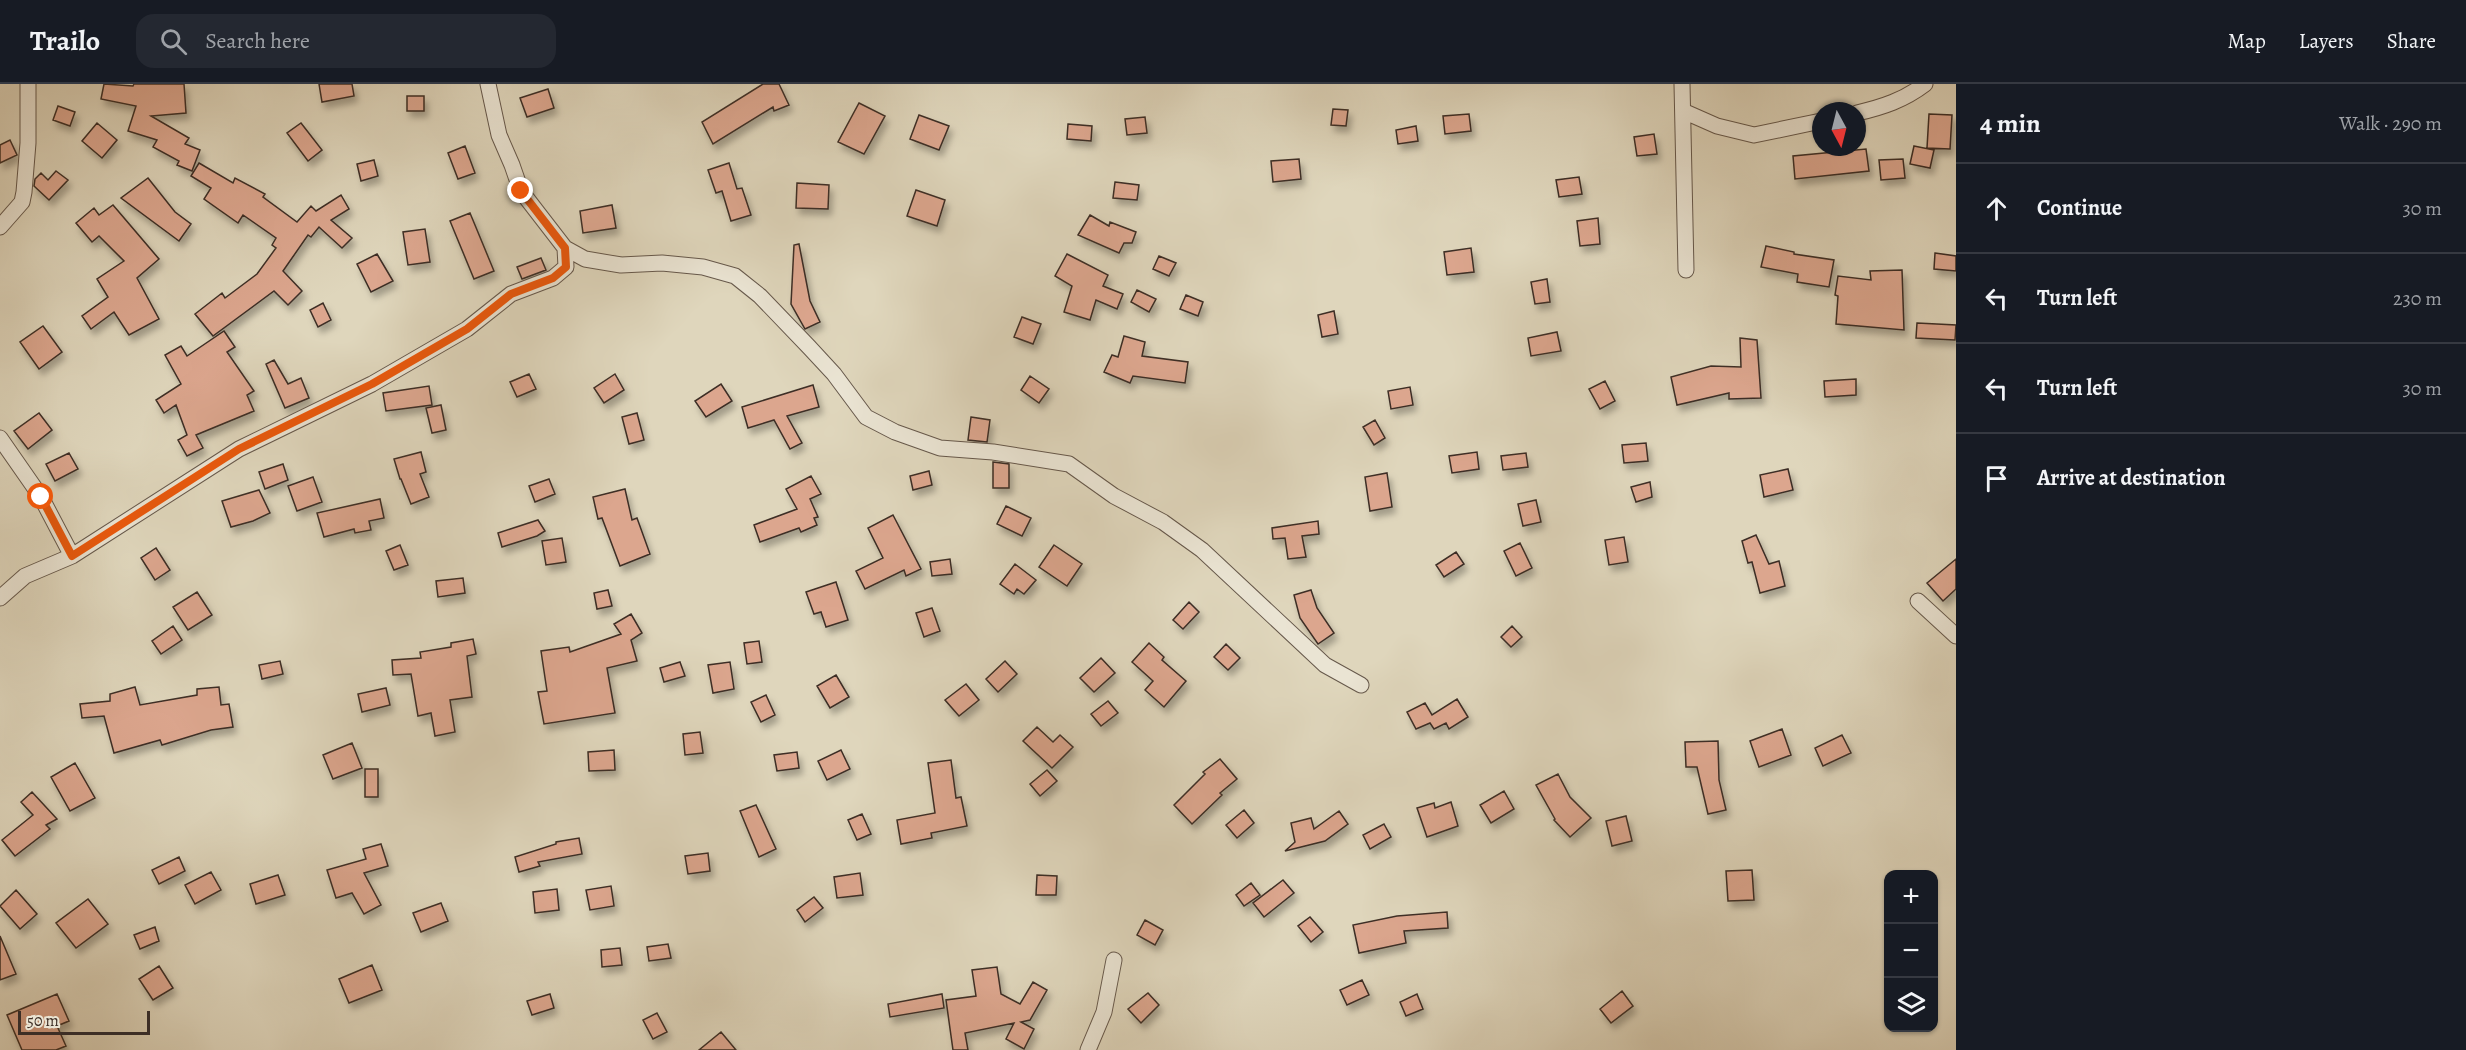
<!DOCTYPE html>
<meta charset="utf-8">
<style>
:root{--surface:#171b24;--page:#242831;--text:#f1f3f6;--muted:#9ea1a6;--line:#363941}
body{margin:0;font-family:Alegreya,serif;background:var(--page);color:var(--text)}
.controls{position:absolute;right:18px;bottom:18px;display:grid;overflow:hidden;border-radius:12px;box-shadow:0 2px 4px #0004}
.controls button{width:54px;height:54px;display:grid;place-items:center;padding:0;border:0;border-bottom:2px solid var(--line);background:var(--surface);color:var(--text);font:30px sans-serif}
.compass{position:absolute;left:1812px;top:18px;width:54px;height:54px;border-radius:50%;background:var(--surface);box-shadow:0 2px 4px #0004;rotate:173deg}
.scale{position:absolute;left:18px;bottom:15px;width:132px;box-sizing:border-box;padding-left:6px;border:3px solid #3d2e25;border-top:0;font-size:16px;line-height:21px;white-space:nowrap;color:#3d2e25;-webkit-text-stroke:4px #eae4d3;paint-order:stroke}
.stop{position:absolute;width:18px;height:18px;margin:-14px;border:4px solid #ea580c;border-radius:50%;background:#fff}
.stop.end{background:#ea580c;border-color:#fff;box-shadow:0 2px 6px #0008}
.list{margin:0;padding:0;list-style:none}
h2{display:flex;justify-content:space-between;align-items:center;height:78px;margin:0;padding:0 24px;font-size:26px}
h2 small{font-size:20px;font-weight:400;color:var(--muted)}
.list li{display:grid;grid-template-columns:39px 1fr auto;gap:18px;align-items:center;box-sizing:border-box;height:90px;padding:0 24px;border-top:2px solid var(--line)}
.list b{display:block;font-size:22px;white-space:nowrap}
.list em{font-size:20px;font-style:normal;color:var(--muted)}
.icon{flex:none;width:33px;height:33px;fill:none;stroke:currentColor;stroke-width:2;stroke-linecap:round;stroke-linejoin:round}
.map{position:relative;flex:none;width:1956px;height:966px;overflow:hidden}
header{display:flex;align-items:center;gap:36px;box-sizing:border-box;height:84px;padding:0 30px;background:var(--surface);border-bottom:2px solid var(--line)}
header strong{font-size:28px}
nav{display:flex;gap:33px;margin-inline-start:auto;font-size:21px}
.search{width:420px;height:54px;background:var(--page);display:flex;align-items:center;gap:15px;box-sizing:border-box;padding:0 21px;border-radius:18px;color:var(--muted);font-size:22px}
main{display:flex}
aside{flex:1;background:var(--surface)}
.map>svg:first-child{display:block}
.building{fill:#dca68e;stroke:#3d2e25;stroke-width:1.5;filter:url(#shadow)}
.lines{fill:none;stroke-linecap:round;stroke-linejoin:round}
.minor-casing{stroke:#66584b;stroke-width:17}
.minor{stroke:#eae4d3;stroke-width:15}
.route{stroke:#ea580c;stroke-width:8}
</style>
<header>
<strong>Trailo</strong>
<div class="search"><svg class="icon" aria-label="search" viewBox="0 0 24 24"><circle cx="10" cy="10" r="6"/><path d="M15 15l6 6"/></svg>Search here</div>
<nav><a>Map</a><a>Layers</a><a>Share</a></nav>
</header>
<main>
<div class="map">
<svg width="1956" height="966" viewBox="0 0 1956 966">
<defs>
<filter id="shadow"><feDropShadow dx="3.5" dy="6" stdDeviation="3" flood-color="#0004"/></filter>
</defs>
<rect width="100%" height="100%" fill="#dfd6bc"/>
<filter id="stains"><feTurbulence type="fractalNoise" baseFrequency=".00333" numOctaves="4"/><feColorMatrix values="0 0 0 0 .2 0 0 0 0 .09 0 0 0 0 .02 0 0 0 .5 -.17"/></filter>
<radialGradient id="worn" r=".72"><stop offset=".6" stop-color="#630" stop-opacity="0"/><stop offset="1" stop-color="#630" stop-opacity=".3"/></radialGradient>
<path class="building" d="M104,0L133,2L134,0H184L186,29L151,32L189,54L185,60L200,66L192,87L177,81L179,77L153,63L157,56L128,47L136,22L101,15Z
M319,0H352L354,12L322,18Z
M763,0H779L789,21L774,27L773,23L713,60L702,38Z
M548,5L554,24L527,33L520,14Z
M407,12H424V27H407Z
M859,19L885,32L864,70L838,58Z
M58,22L75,28L70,42L53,36Z
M1333,25L1348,26L1346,42L1331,41Z
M1469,30L1471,47L1445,50L1443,32Z
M1929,30L1952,31L1950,65L1927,64Z
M919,31L949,42L939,66L910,55Z
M1145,33L1147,49L1127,51L1125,35Z
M97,39L117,56L102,74L82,57Z
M301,39L322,66L308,77L287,49Z
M1068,40L1092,42L1091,57L1067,55Z
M1416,42L1418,57L1398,60L1396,46Z
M1654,50L1657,70L1637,72L1634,53Z
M10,56L17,71L0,79V61Z
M465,62L475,89L458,95L448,69Z
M1914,62L1934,66L1930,84L1910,80Z
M1866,65L1869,87L1795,95L1793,72Z
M1299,75L1301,95L1273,98L1271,77Z
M1903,75L1905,94L1881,96L1879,76Z
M374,76L378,92L361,97L357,80Z
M199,79L233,99L235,94L265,110L263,113L297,138L311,122L316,127L341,111L349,125L331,136L352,154L342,164L319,143L311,153L308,151L283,187L302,207L288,221L274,207L213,252L195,230L222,209L225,214L257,190L276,164L272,161L276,154L243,131L238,139L204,115L211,104L191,92Z
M729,79L737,105L742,104L751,131L731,137L722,107L716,109L708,86Z
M56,87L68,96L49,116L34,102L35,95L41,89L48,96Z
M1579,93L1582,110L1559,113L1556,96Z
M148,94L175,128L191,140L179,157L121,114Z
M1115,98L1139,101L1137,116L1113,114Z
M797,99L829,101L828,125L796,124Z
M916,106L945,116L937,142L907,132Z
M113,121L159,175L137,194L159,235L129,251L114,228L91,245L82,232L108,213L97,195L124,177L99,152L92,158L76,139L94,124L99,131Z
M612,121L616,144L583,149L580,127Z
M470,129L494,187L474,195L450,137Z
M1090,131L1109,142L1110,138L1136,148L1132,159H1124L1119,169L1078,151Z
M1598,134L1600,160L1580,162L1577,137Z
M425,145L430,178L408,181L403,148Z
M799,160L810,217L820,238L805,245L791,220L794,161Z
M1766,162L1794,168V170L1834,176L1829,203L1797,198L1798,190L1761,183Z
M1471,164L1474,188L1447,191L1444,168Z
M1935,169L1956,172V187L1934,185Z
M377,170L393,197L371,208L357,180Z
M1067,170L1108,191L1103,202L1123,210L1117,225L1096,216L1090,236L1064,228L1072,202L1055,192Z
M1159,172L1176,179L1169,192L1153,185Z
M541,174L546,186L522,195L517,183Z
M1902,186L1904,246L1836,240L1838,212L1835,211L1838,192L1871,196L1870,187Z
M1547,195L1550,218L1535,220L1531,198Z
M1137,206L1156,215L1149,228L1131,218Z
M1186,211L1203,218L1198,232L1180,225Z
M323,219L331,236L318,243L310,226Z
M1334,227L1338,250L1322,253L1318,231Z
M1022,233L1041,240L1033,260L1014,253Z
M1917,239L1956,241L1955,256L1916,254Z
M43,242L62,268L39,285L20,258Z
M224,247L235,263L227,268L254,307L247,311L254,327L196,351L203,364L187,372L178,356L187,351L176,321L164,329L156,316L181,300L165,271L181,262L187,272Z
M1557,248L1561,267L1531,272L1528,254Z
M1124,252L1145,258L1142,272L1188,278L1185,299L1133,292L1130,299L1104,288L1112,271L1118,273Z
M1740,254L1757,256L1761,314L1729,315V309L1677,321L1671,293L1711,282L1741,283Z
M274,276L288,300L301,294L309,314L285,324L266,280Z
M529,290L536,305L517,313L510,298Z
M615,290L624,306L604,319L594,304Z
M1030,292L1049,305L1039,319L1021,306Z
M1856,295V311L1825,313L1824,297Z
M1605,297L1615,317L1600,325L1589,305Z
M721,300L732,317L706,333L695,317Z
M813,301L819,323L787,332L802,359L790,365L774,336L748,344L742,323Z
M429,302L432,321L386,327L383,309Z
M1410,303L1413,321L1391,325L1388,307Z
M441,321L446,346L432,349L426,324Z
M39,329L52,346L28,365L14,347Z
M637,329L644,356L629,360L622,333Z
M971,333L990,336L987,358L968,356Z
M1375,336L1385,354L1374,361L1363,343Z
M1646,359L1648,377L1624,379L1622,361Z
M421,368L426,388L420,390L429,413L411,420L401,395H400L394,375Z
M1477,368L1479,385L1452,389L1449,372Z
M69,369L78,385L55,397L46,380Z
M1526,369L1528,383L1503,386L1501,372Z
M993,378L1009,380V404H993Z
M283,380L288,396L265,405L259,388Z
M1788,385L1793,406L1764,413L1760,391Z
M929,387L932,401L913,406L910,392Z
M1387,389L1392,423L1370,427L1365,393Z
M811,392L821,410L810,415L818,433L814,434L817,441L801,448L799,444L760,458L754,441L797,425L786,405Z
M313,393L322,418L297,427L288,402Z
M549,395L555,410L535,418L529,402Z
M1650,398L1652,413L1636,418L1631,403Z
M625,405L632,436L637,434L650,470L620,482L602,434L598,435L593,413Z
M259,406L270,429L253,437L231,443L222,417Z
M380,415L384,434L369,437L371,446L355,449L354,445L324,453L317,429Z
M1536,416L1541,438L1523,442L1518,420Z
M1006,422L1031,434L1022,452L997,440Z
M893,431L921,485L906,492L904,486L865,505L856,487L883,474L868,444Z
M538,436L545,447L537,452L502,463L498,449Z
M1318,437L1319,450L1302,452L1306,473L1288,475L1285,454L1273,455L1272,444Z
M1756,451L1769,480L1779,477L1785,502L1760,509L1752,478L1748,479L1742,457Z
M1624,453L1628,478L1609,481L1605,456Z
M562,454L566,478L546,481L542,457Z
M1520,459L1532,484L1516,492L1504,467Z
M400,461L408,481L394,486L386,467Z
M1054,461L1082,480L1067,502L1039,483Z
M156,464L170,486L155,496L141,474Z
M1456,468L1464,480L1444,493L1436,481Z
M950,475L952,490L932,492L930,478Z
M1956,475V505L1943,517L1927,499Z
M1015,480L1036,496L1024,510L1017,505L1014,510L1000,500Z
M463,494L465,509L438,513L436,497Z
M836,498L848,536L826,543L821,528L814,530L806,508Z
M608,506L612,522L597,525L594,509Z
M1311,506L1317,524L1334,549L1318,560L1300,534L1294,511Z
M197,508L212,531L188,546L173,523Z
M1189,518L1199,528L1183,545L1173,536Z
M932,524L940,547L924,553L916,529Z
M631,530L642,549L631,556L637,577L607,584L615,629L544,640L538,608L547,607L541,567L569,563L570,568L621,550L614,540Z
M173,542L182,556L161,570L152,557Z
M1512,542L1522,553L1511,563L1501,553Z
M473,555L476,570L467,572L472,613L450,616L455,648L435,652L431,629L418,632L411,590L393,591L392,576L421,574L420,568L451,563V559Z
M759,557L762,578L747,580L744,559Z
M1149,559L1164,573L1162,576L1186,597L1164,623L1145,606L1153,597L1132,578Z
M1226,560L1240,574L1228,586L1214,573Z
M1101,574L1115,589L1094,608L1080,594Z
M280,577L283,590L262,595L259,581Z
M1005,577L1017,590L998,608L986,595Z
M680,578L685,592L664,598L660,584Z
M730,578L734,605L713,609L708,581Z
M836,591L849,613L830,624L817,602Z
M966,600L979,616L959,632L945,616Z
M135,603L140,621L197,611V605L219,603L221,621L229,620L233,643L211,646L162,661L160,656L114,669L104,632L82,634L80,620L110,617V610Z
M386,604L390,621L362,628L358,610Z
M766,611L775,631L761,638L751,618Z
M1457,615L1468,633L1449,645L1446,639L1434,645L1430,639L1416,645L1407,628L1425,619L1432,631Z
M1108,617L1118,629L1101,642L1091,630Z
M1037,643L1053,658L1060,651L1073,663L1052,684L1023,657Z
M1782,645L1791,671L1759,683L1750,657Z
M700,648L703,669L685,671L683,650Z
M1842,651L1851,669L1823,682L1815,664Z
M1718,657L1719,696L1726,726L1708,730L1697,683H1686L1685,658Z
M352,659L362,684L333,695L323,671Z
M614,666L615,686L589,687L588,668Z
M841,666L850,685L827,696L818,677Z
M797,668L799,684L777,687L774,671Z
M1220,675L1237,695L1220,709L1222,711L1192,740L1174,721L1205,690L1203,688Z
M951,676L956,714L961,713L967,742L931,749L932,754L901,760L897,736L935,729L928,679Z
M75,679L95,714L70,727L51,693Z
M365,685H378V713H365Z
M1047,686L1057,697L1040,712L1030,700Z
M1558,690L1570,713L1591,734L1570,753L1554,736L1555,735L1536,701Z
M1504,707L1514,725L1491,739L1480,721Z
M32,708L57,735L46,741L50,745L15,772L2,756L33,731L21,718Z
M1451,718L1458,742L1427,753L1417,724L1434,719L1435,724Z
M756,721L776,765L759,773L740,727Z
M1244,726L1254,739L1237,754L1226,741Z
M1339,727L1348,740L1325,757L1285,767L1295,758L1291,739L1311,734L1314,745Z
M862,730L871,750L857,756L848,736Z
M1626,732L1632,757L1612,762L1606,737Z
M1384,740L1391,753L1370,765L1363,751Z
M579,754L582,770L538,778L540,782L519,788L515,773L556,760V758Z
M381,760L388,782L364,789L381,821L364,830L352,809L336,814L327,786L366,775L363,765Z
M708,769L710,787L688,790L685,772Z
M179,773L185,787L159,800L152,786Z
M1752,786L1754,816L1728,817L1726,787Z
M211,788L221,806L195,820L185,801Z
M860,789L863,811L837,814L834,793Z
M278,791L285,811L256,820L250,800Z
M1037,791L1057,792L1056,811H1036Z
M1283,796L1294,809L1264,833L1253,819Z
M1251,799L1260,811L1244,822L1236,811Z
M611,802L614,822L590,826L586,806Z
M557,805L559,826L535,829L533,808Z
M16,806L37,830L20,845L0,822Z
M814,813L823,824L805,838L797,826Z
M88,815L108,840L76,864L56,839Z
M441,819L448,837L421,848L413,829Z
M1447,828L1448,844L1404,847L1406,859L1359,869L1353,841L1397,832Z
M1310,833L1323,848L1311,858L1298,842Z
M1145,836L1163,846L1155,861L1137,851Z
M155,843L159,857L140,865L134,851Z
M0,852L16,890L0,896Z
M668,860L671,874L649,877L647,863Z
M620,864L622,881L602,883L601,866Z
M372,881L382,906L349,919L339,895Z
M159,882L173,904L153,916L139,895Z
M997,883L1001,910L1020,920L1033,898L1047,906L1030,936L1021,938L1034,945L1024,965L1006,955L1014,939L965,949L968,966H953L946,916L976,912L972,886Z
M1362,896L1369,911L1347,921L1340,906Z
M1622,907L1633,922L1611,939L1600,925Z
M1148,909L1159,921L1141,939L1128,925Z
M57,910L69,937L57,942L66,962L56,966H22L7,931Z
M550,910L554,924L532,931L527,917Z
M942,910L944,924L890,933L888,920Z
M1417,910L1423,925L1406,932L1400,918Z
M657,929L667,948L653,955L643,936Z
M721,948L736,966H699Z"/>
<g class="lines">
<defs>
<path id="minor" d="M1682,0L1686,186
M1683,27L1717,42L1754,51L1821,37
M1857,29C1883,23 1904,16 1925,0
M0,143L22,118L24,108L28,59V0
M565,164L585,175L621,181L662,179L703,183L735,192L760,212L809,263L834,290L866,333L895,348L940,364L993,368L1069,380L1114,412L1163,438L1202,466L1325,581L1361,601
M0,354L41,413L72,472
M0,514L25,492L72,472L239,365L372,300L467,245L511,210L553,194L566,183L565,164L521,107L512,81L499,51L488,0
M1918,517L1956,552
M1088,966L1104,928L1114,876"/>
</defs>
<use href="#minor" class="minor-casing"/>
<use href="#minor" class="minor"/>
</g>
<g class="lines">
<path class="route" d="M41,413L72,472L239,365L372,300L467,245L511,210L553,194L566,183L565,164L521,107"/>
</g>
<rect width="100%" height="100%" filter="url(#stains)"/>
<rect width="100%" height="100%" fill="url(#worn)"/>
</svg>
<div class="controls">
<button>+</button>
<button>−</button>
<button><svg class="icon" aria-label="layers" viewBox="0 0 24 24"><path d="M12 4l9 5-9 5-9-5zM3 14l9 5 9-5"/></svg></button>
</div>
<svg class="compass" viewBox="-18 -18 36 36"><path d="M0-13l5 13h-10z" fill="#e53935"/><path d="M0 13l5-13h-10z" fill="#9ea1a6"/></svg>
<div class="scale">50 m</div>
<div class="stop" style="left:41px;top:413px"></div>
<div class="stop end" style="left:521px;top:107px"></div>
</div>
<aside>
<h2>4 min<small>Walk · 290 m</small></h2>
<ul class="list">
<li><svg class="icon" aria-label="ahead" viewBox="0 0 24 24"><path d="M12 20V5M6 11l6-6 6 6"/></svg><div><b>Continue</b></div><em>30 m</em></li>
<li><svg class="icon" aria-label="left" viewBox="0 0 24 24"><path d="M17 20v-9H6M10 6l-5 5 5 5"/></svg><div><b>Turn left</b></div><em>230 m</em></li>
<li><svg class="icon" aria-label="left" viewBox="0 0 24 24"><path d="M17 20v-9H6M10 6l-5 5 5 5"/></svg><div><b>Turn left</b></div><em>30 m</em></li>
<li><svg class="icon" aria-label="arrive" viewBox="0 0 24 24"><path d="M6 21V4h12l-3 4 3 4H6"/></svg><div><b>Arrive at destination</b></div></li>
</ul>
</aside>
</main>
